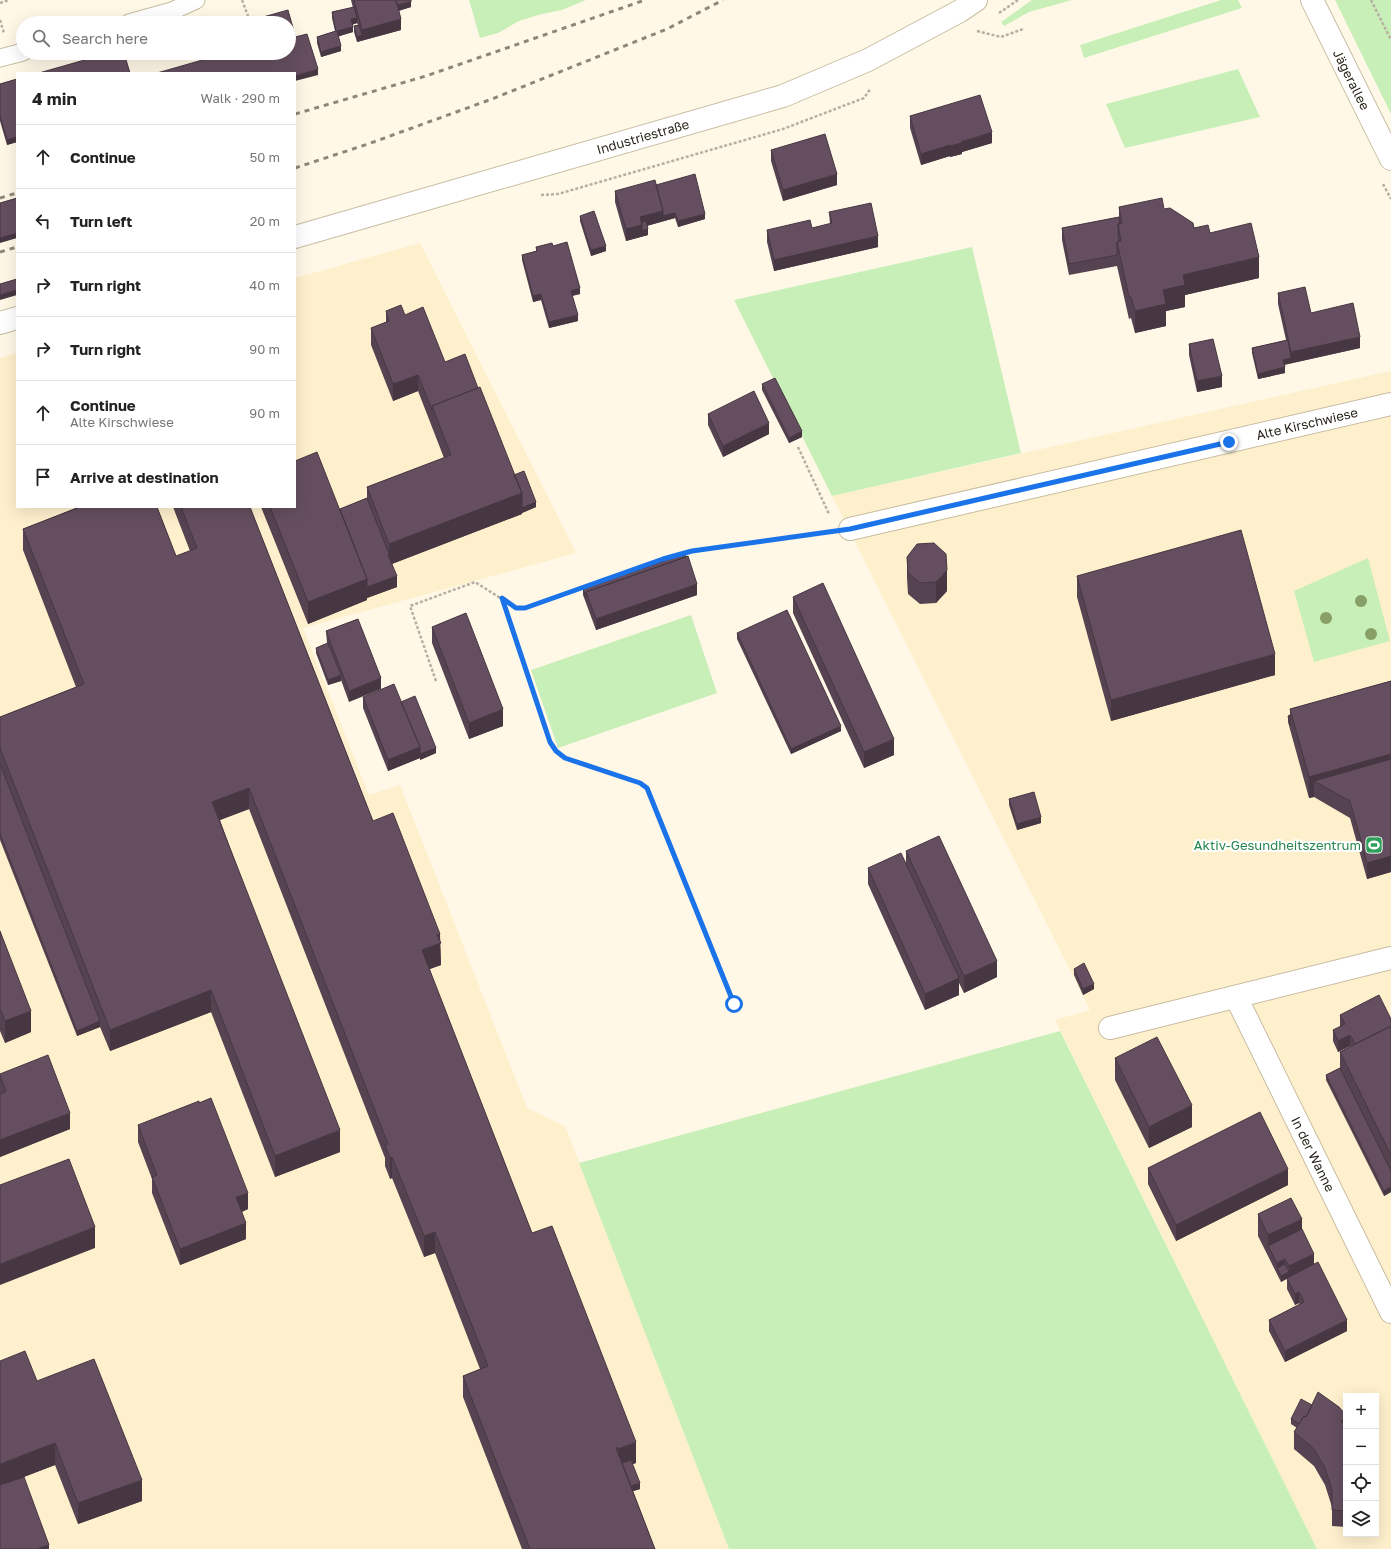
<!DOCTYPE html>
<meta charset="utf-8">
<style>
:root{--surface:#fff;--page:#f2f2f2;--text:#222;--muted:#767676;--line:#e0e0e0}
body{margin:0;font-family:"Golos Text",sans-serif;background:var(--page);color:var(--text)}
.controls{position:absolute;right:12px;bottom:12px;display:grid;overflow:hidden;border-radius:0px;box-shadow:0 4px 16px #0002}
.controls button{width:36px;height:36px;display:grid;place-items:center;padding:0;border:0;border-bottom:1px solid var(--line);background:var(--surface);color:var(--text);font:20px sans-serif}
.stop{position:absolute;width:12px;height:12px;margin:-9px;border:3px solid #1a73e8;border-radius:50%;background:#fff}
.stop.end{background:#1a73e8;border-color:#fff;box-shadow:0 1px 4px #0008}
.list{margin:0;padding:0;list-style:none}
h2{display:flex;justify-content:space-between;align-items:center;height:52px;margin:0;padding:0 16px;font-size:17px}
h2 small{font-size:13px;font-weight:400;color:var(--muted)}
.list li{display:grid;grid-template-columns:26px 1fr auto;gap:12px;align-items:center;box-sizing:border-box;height:64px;padding:0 16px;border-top:1px solid var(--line)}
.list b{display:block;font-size:15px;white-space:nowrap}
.list p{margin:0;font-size:13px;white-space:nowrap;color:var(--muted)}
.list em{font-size:13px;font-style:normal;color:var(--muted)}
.icon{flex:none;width:22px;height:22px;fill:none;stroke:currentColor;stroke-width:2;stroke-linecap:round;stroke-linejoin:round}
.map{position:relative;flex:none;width:1391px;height:1549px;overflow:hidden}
.search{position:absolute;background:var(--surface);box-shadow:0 4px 16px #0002;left:16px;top:16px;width:280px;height:44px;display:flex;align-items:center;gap:10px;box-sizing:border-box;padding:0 14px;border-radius:22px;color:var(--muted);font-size:15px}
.panel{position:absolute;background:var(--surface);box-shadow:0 4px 16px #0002;left:16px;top:72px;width:280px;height:436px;border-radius:0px}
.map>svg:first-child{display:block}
.built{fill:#fef0cc;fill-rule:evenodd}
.green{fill:#c9efb8}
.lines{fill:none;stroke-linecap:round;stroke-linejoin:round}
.service-casing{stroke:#c8bda2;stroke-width:19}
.minor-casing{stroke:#c8bda2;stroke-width:24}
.tertiary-casing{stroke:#c8bda2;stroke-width:24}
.path{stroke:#b5b0a1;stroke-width:2.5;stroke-dasharray:3 2;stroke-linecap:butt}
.service{stroke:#fff;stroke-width:17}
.minor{stroke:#fff;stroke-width:22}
.tertiary{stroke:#fff;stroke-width:22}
.rail{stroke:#8c8779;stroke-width:3;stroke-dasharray:5 5;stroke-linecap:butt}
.tree{fill:#889f68}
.wall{fill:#564352}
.shaded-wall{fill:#463742}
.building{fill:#644e5f;stroke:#463742}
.route{stroke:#1a73e8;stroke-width:5}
.labels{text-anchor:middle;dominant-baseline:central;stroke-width:4;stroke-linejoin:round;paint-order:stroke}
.street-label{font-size:13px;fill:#2b271c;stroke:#fff}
.leisure-label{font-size:13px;fill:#27864d;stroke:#fff;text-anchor:end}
</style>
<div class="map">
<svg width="1391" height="1549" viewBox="0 0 1391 1549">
<rect width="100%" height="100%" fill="#fff8e7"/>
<path class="built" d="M420,243L576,553L303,628L369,795L400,785L527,1108L565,1126L729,1549H0V358L17,353V507H295V278Z
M1391,371V1549H1317L1055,1020L1090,1010L832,496ZM1346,1396H1376V1534H1346Z"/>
<path class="green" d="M469,0H586L562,10L542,14L519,21L498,33L480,38Z
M1032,0H1072L1029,12L1004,26L1001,22Z
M1221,0H1238L1242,8L1084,58L1080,45Z
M1335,0H1391V114Z
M1238,69L1260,117L1125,148L1106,104Z
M972,247L1021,453L832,496L734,300Z
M1368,558L1390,641L1314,662L1294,591Z
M691,615L717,693L558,748L531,670Z
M1060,1031L1317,1549H729L579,1163Z"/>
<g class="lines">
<defs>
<path id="service" d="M129,23L172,11L196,0
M0,58L23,52"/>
<g id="minor">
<path id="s1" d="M1312,0L1391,159"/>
<path id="s2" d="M850,529L1391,404"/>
<path id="s3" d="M1236,997L1391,1312"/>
<path d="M1110,1028L1391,958"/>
</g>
<g id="tertiary">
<path id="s4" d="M295,237L783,96L868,60L960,11L976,0"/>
<path d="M0,323L17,318"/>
</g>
</defs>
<use href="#service" class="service-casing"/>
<use href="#minor" class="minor-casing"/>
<use href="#tertiary" class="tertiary-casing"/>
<path class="path" d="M242,0L248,16
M1371,0L1391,40
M0,3L9,0
M999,13L1018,0
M0,20L4,33
M977,31L1001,37L1023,29
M1383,184L1391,199
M541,195L558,194L783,129L864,98L871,88
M798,447L829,514
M502,599L551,742L557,751L565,758L640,783L647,788L734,1004
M436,681L410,606L475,582L516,608H525L663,559L692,551L825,533"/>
<use href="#service" class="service"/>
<use href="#minor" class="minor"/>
<use href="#tertiary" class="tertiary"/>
<path class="rail" d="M295,114L426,76L645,0
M295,168L368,144L492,99L667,29L723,0
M0,198L17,193
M0,252L17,247"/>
</g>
<g class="tree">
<circle cx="1361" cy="601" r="6"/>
<circle cx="1326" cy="618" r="6"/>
<circle cx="1371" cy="634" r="6"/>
</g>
<path class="wall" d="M351,0H411V7L399,11L401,30L357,42L354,32V26L358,25L357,23L352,25L353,32L338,36L341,51L321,57L317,43V37L335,31L332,18V12L353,8Z
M17,79V142L7,145L0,121V84Z
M910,116L992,143L962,152V154L950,157V156L921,165L910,128Z
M771,150L837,185L783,201L771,161Z
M656,185L705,219L678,227L675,218L647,226L648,235L626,241L615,202V191Z
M1119,207L1164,209L1194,228L1210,233L1259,278L1185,295V307L1166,311V326L1135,333L1131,318L1129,319L1117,266L1069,275L1062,240V228L1119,217Z
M829,212L878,247L774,271L767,242V230L812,228L830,224Z
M580,216L606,251L591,256L580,221Z
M553,246L580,294L572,296L578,321L549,328L541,300L533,302L522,260V255L536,251V247Z
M1278,293L1311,313L1360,348L1284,365L1285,373L1258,379L1252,353V348L1286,340L1278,304Z
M386,311L405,315L445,362L478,388L514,475L536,507L522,513V514L392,564L397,587L367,598V600L308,624L261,507H295L340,509L367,498V487L444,458L418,391L393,401L371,345V328L386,322Z
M1189,344L1222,387L1197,392L1189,355Z
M762,384L802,437L789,443L762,390Z
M708,414L769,434L723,457L708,425Z
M78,507H157L176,556L190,551L173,507H250L373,821L440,942L441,965L429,969L532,1233L636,1463L632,1464L640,1489L633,1491L655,1549H522L463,1397V1376L480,1369L435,1253L424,1257L392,1178L390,1179L385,1166V1158L249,809L220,820L340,1152L275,1177L211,1012L110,1051L100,1027L77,1036L0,840V717L76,687L23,550V529Z
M907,557L947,591L936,603L920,604L908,594L907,578Z
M1077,576L1275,675L1111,721L1077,597Z
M583,589L697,595L596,630L583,595Z
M793,597L894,755L864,768L793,613Z
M358,619L349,702L341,680V681L328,685L316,653V648L327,643L326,631Z
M432,627L503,726L469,739L432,643Z
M737,633L841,731L791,754L737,639Z
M1391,681V872L1367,879L1350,818L1314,797L1309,798L1288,722V716L1290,715V709Z
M363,697L401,702L436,753L420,760V758L388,771L363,708Z
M1009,799L1041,823L1017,830L1009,805Z
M906,851L997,977L964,993L959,983V995L925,1010L868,884V868L906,864Z
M0,931L31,1032L5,1043L0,1031Z
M1074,969L1094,989L1083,995L1074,975Z
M1340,1015L1391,1019V1192L1384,1196L1326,1080V1075L1340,1068V1052L1351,1046H1350L1338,1052L1333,1041V1030L1340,1027Z
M1115,1058L1192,1127L1149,1148L1115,1080Z
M0,1074L70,1129L0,1157Z
M138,1125L248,1209L242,1212L246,1239L180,1265L152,1193V1179L138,1142Z
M1148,1168L1288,1185L1176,1241L1148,1184Z
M1258,1214L1302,1229L1314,1265L1347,1331L1285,1362L1269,1331V1320L1300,1305L1299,1303L1295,1305L1287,1289V1278L1281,1282L1258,1236Z
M37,1381L142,1501L78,1524L55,1465L16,1480L49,1549H0Z
M1312,1405L1346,1415V1527L1332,1526V1507L1325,1485L1314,1466L1294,1449V1432L1297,1428L1291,1424V1419Z"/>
<path class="shaded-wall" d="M411,2V7L396,11V6Z
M357,18V23L351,25V19Z
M401,19V30L357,42V37L362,35V30Z
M353,27V32L337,37V31Z
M341,46V51L321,57V52Z
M318,69V75L295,81V76Z
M992,132V143L962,152V154L950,157V146L961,142Z
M17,137V142L7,145V140Z
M950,145V156L921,165V154Z
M837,174V185L783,201V190Z
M663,211L675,213V218L642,227L648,229V235L626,241V229L640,217Z
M705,214V219L678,227V221Z
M17,233V238L0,243V238Z
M878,236V247L774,271V260Z
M606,246V251L591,256V250Z
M1259,257V278L1185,295V307L1166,311V326L1135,333V311L1183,275Z
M580,288V294L571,296V291Z
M17,290V295L0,300V295Z
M541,294V300L533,302V296Z
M578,315V321L549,328V322Z
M1360,337V348L1283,365V360L1291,358V352Z
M1285,367V373L1258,379V374Z
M418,375V391L393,401V384Z
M1222,376V387L1197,392V381Z
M769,423V434L723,457V446Z
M802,431V437L789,443V438Z
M522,493L536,502V507L522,513V514L389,565V544Z
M947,570V591L936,603V582Z
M397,576V587L367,598V600L308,624V602L367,579Z
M697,584V595L596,630V619Z
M1275,654V675L1111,721V700Z
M341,675V681L328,685V680Z
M381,678V689L349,702V691Z
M503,709V726L469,739V723Z
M841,726V731L791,754V749Z
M894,739V755L864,768V752Z
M420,747V758L388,771V760Z
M436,748V753L420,760V754Z
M1391,754V776L1314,781V797L1309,798V777Z
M249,788V809L212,823V802Z
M1041,817V823L1017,830V824Z
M1391,856V872L1367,879V863Z
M440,934L441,965L422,972V950L437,935Z
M997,961V977L964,993V976Z
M959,978V995L925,1010V994Z
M1094,984V989L1083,995V989Z
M211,990V1012L110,1051V1030Z
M31,1011V1032L5,1043V1021Z
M100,1021V1027L77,1036V1031Z
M1350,1035V1046L1338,1052V1041Z
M1192,1105V1127L1149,1148V1127Z
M70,1113V1129L0,1157V1140Z
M340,1130V1152L275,1177V1156Z
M392,1157V1178L390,1179V1158Z
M1288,1169V1185L1176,1241V1225Z
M1391,1187V1192L1384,1196V1191Z
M248,1193V1209L236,1214V1197Z
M1302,1219V1240L1268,1246V1235Z
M246,1223V1239L180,1265V1249Z
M95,1227V1248L0,1285V1264Z
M435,1232V1253L424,1257V1236Z
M1314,1254V1265L1281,1282V1276L1289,1272V1266Z
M1285,1259V1270L1277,1268V1263Z
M1299,1292V1303L1295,1305V1294Z
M1347,1320V1331L1285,1362V1351Z
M1346,1417V1434L1341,1421Z
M636,1442V1463L620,1469L618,1464V1449Z
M55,1443V1465L0,1486V1464Z
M142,1480V1501L78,1524V1503Z
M640,1483V1489L627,1493V1488Z
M49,1545V1549H37Z"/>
<path class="building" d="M354,0H396L401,19L362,30Z
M396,0H411V2L397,5Z
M354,7L357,18L351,19L353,27L337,31L341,46L321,52L317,37L336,31L332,12Z
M288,10L295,35V37L307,34L318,69L295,76V73H265V72L260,73H157L227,53H289V23H242Z
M359,25L362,35L357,37L354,26Z
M109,53H124L130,73H39Z
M17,79V137L7,140L0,116V84Z
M980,95L992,132L961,142L962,143L950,146V145L921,154L910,116Z
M825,134L837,174L783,190L771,150Z
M695,174L705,214L678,221L675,213L663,216V211L656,185Z
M655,180L663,211L640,217L642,225L626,229L615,191Z
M17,198V233L0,238V203Z
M1162,198L1164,209L1170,208L1193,223L1194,228L1208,225L1210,233L1251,223L1259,257L1183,275L1185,285L1163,290L1166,304L1135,311L1131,297H1129L1117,242L1121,241L1118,224L1122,223L1119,207Z
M871,203L878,236L774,260L767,230L810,220L812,228L832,223L829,212Z
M594,211L606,246L591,250L580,216Z
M1119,217L1120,224H1118V234L1119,241L1117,242V255L1069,264L1062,228Z
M646,221L648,229L642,231V222Z
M567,242L580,288L571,291L578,315L549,322L541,294L533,296L522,255L537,251L536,247L552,243L553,246Z
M17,279V290L0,295V284Z
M1305,287L1311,313L1353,303L1360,337L1291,352L1278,293Z
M401,305L405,315L423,307L445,362L465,354L478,388L432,406V410L418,375L393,384L371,328L389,321L386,311Z
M1213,339L1222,376L1197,381L1189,344Z
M1288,340L1291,358L1283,360L1285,367L1258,374L1252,348Z
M775,378L802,431L789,438L762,384Z
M480,387L522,493L389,544L367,487L451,455L432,406Z
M754,391L769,423L723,446L708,414Z
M317,452L367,579L308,602L270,507H295V461Z
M524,471L536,502L522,508V493L514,475Z
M367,498L389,554L388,555L397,576L367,587V579L340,509Z
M80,507H157L176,556L197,548L181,507H250L288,604L373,821L393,813L440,934L437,935L441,943L422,950L532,1233L552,1226L636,1442L618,1449L617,1447L616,1448L655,1549H530L463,1376L488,1366L435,1232L424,1236L392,1157L390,1158L385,1145L388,1144L249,788L212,802L340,1130L275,1156L211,990L110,1030L0,748V717L84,684L23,529Z
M1241,530L1275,654L1111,700L1077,576Z
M934,543L946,554L947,570L936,582L920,583L908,573L907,557L917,544Z
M685,554L686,557L586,592V597L583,589Z
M688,556L697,584L596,619L586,592Z
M823,583L894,739L864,752L793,597Z
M787,610L841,726L791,749L737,633Z
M466,613L503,709L469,723L432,627Z
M358,619L381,678L349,691L326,631Z
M328,643L341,675L328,680L316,648Z
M1391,681V754L1309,777L1290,709Z
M394,684L420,747L388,760L363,697Z
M415,696L436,748L420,754V747L401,702Z
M1290,715V725L1288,716Z
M1391,759V856L1367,863L1350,801L1314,781Z
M0,764L100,1021L77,1031L0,834Z
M1034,792L1041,817L1017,824L1009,799Z
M939,836L997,961L964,976L906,851Z
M901,853L959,978L925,994L868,868Z
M0,931L31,1011L5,1021L0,1009Z
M1084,963L1094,984L1083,989L1074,969Z
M1379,995L1391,1019V1026L1355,1044L1350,1035L1338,1041L1333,1030L1345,1024L1340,1015Z
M1391,1026V1155L1340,1052Z
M1157,1037L1192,1105L1149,1127L1115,1058Z
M48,1055L70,1113L0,1140V1094L6,1091L0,1076V1074Z
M1340,1068L1391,1171V1187L1384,1191L1326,1075Z
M211,1098L248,1193L236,1197L246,1223L180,1249L152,1177L157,1175L138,1125L199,1101V1103Z
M1260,1112L1288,1169L1176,1225L1148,1168Z
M69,1159L95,1227L0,1264V1185Z
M1291,1198L1302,1219L1268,1235L1258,1214Z
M1302,1229L1314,1254L1289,1266L1285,1259L1277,1263L1268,1246Z
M1318,1262L1347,1320L1285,1351L1269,1320L1304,1302L1299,1292L1295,1294L1287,1278Z
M1285,1264L1289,1272L1281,1276L1277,1268Z
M25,1351L37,1381L94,1359L142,1480L78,1503L55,1443L0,1464V1361Z
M1318,1392L1339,1407L1346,1415V1417L1341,1421L1346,1427V1511L1332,1510V1490L1325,1468L1314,1449L1294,1432L1304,1416L1306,1417Z
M1301,1399L1312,1405L1306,1417L1304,1416L1299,1424L1291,1419Z
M631,1460L640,1483L631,1486L622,1463Z
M24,1477L49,1545L37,1549H0V1485Z"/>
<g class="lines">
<path class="route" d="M734,1004L647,788L640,783L565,758L556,751L550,742L502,598L516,608H525L663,559L692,551L850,529L1229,442"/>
</g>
<defs>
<symbol id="stadium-square" viewBox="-11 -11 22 22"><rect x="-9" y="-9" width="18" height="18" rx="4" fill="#2e9e5b" stroke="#fff"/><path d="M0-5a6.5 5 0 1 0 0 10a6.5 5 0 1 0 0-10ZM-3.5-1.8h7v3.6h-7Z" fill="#fff"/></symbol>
</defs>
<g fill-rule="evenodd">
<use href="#stadium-square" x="1364" y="835" width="20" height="20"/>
</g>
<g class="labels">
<g class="street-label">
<text stroke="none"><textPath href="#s1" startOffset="89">Jägerallee</textPath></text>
<text stroke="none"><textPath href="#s4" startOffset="362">Industriestraße</textPath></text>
<text stroke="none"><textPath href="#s2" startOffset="469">Alte Kirschwiese</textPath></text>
<text stroke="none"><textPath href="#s3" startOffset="175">In der Wanne</textPath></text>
</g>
<g class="leisure-label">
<text x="1361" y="845">Aktiv-Gesundheitszentrum</text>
</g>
</g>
</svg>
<div class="controls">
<button>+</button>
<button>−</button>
<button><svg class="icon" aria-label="locate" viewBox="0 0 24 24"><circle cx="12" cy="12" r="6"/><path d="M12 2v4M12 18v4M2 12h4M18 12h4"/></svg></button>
<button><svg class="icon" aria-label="layers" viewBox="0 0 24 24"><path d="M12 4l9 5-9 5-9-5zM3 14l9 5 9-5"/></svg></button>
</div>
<div class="stop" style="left:734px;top:1004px"></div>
<div class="stop end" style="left:1229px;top:442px"></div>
<div class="search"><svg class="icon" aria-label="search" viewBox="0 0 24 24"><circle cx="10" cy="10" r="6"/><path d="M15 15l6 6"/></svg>Search here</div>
<section class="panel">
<h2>4 min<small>Walk · 290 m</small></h2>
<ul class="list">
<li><svg class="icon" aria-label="ahead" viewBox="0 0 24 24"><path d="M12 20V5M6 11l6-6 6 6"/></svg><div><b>Continue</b></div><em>50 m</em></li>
<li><svg class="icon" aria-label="left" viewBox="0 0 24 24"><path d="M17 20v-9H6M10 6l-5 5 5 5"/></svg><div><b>Turn left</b></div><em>20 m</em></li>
<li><svg class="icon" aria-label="right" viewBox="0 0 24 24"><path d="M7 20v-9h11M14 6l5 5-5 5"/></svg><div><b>Turn right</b></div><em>40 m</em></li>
<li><svg class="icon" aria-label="right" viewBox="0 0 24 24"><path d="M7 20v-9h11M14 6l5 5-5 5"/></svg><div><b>Turn right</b></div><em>90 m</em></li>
<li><svg class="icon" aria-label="ahead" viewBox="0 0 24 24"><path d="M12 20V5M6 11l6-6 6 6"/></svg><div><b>Continue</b><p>Alte Kirschwiese</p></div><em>90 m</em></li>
<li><svg class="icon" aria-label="arrive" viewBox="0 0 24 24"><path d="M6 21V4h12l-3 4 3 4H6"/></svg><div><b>Arrive at destination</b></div></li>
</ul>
</section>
</div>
